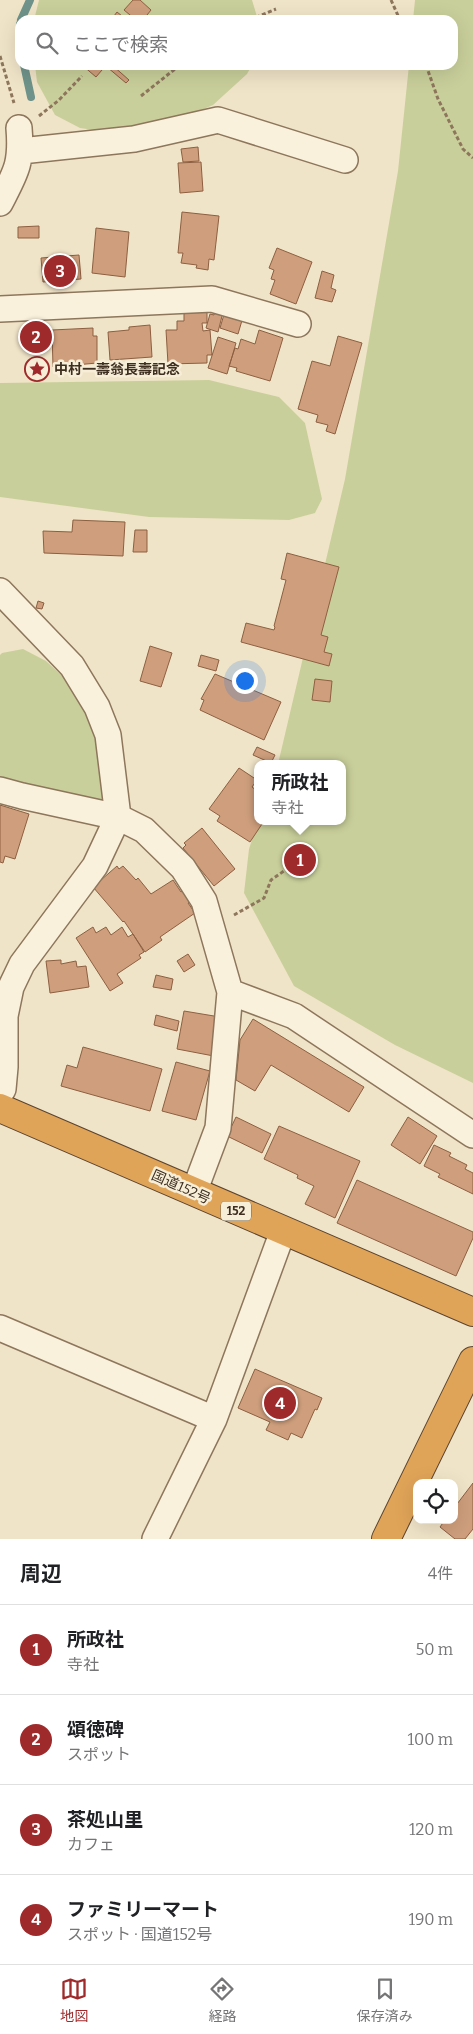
<!DOCTYPE html>
<html lang="ja">
<meta charset="utf-8">
<style>
:root{--surface:#fff;--page:#f2f2f2;--text:#202124;--muted:#757577;--line:#e0e0e0;--accent:#9e2a2b}
body{margin:0;font-family:Bitter,"Noto Sans JP",serif;background:var(--page);color:var(--text)}
.controls{position:absolute;right:15px;bottom:15px;display:grid;overflow:hidden;border-radius:10px;box-shadow:0 5px 20px #0002}
.controls button{width:45px;height:45px;display:grid;place-items:center;padding:0;border:0;border-bottom:1px solid var(--line);background:var(--surface);color:var(--text);font:25px sans-serif}
.you{position:absolute;left:244px;top:680px;width:18px;height:18px;margin:-12px;border:4px solid #fff;border-radius:50%;background:#1a73e8;box-shadow:0 0 0 8px #1a73e833}
.badge{display:grid;place-items:center;width:32px;height:32px;border-radius:50%;background:var(--accent);color:#fff;font-size:16px;font-weight:700}
.pin{position:absolute;translate:-50% -50%;border:2px solid #fff;box-shadow:0 1px 5px #0006}
.popup{position:absolute;left:254px;top:760px;width:92px;height:65px;box-sizing:border-box;display:grid;place-content:center;border-radius:10px;background:var(--surface);filter:drop-shadow(0 1px 4px #0005);font-size:16px;white-space:nowrap;color:var(--muted)}
.popup b{font-size:19px;color:var(--text)}
.popup::after{content:'';position:absolute;left:50%;top:100%;margin-left:-10px;border:10px solid transparent;border-top-color:var(--surface)}
.list{margin:0;padding:0;list-style:none}
h2{display:flex;justify-content:space-between;align-items:center;height:65px;margin:0;padding:0 20px;font-size:21px}
h2 small{font-size:16px;font-weight:400;color:var(--muted)}
.list li{display:grid;grid-template-columns:32px 1fr auto;gap:15px;align-items:center;box-sizing:border-box;height:90px;padding:0 20px;border-top:1px solid var(--line)}
.list b{display:block;font-size:19px;white-space:nowrap}
.list p{margin:0;font-size:16px;white-space:nowrap;color:var(--muted)}
.list em{font-size:16px;font-style:normal;color:var(--muted)}
.icon{flex:none;width:28px;height:28px;fill:none;stroke:currentColor;stroke-width:2;stroke-linecap:round;stroke-linejoin:round}
.map{position:relative;flex:none;width:473px;height:1539px;overflow:hidden}
.search{position:absolute;background:var(--surface);box-shadow:0 5px 20px #0002;left:15px;right:15px;top:15px;height:55px;display:flex;align-items:center;gap:12px;box-sizing:border-box;padding:0 18px;border-radius:15px;color:var(--muted);font-size:19px}
.sheet{height:425px;background:var(--surface)}
nav{display:flex;justify-content:space-around;align-items:center;box-sizing:border-box;height:70px;border-top:1px solid var(--line);background:var(--surface);font-size:14px;color:var(--muted)}
nav a{display:grid;justify-items:center;gap:2px}
nav .on{color:var(--accent)}
.map>svg:first-child{display:block}
.green{fill:#c9cf9b}
.lines{fill:none;stroke-linecap:round;stroke-linejoin:round}
.stream{stroke:#6f938a;stroke-width:8}
.building{fill:#cf9f7d;stroke:#8d5f41}
.minor-casing{stroke:#8d765c;stroke-width:28}
.highway-casing{stroke:#5b4430;stroke-width:30}
.path{stroke:#8d765c;stroke-width:3;stroke-dasharray:4 2.5;stroke-linecap:butt}
.minor{stroke:#faf1dc;stroke-width:25}
.highway{stroke:#e0a458;stroke-width:28}
.labels{text-anchor:middle;dominant-baseline:central;stroke-width:5;stroke-linejoin:round;paint-order:stroke}
.shield{fill:#f7eed8;stroke:#756857;stroke-width:1}
.shield-label{font-size:12px;font-weight:bold;fill:#3d2e20}
.poi-label{font-size:14px;font-weight:bold;fill:#3d2e20;stroke:#f7eed8;text-anchor:start}
.street-label{font-size:14px;fill:#3d2e20;stroke:#f7eed8}
</style>
<div class="map">
<svg width="473" height="1539" viewBox="0 0 473 1539">
<rect width="100%" height="100%" fill="#f0e4c8"/>
<path class="green" d="M39,0H252L258,20H34Z
M415,0H473V1083L395,1045L294,986L244,893L249,849L258,821H342V764H278L345,479L398,171L409,65H453V20H413Z
M35,65H252L247,74L213,105L171,123L114,133L80,128L55,115L37,82Z
M209,380L279,397L305,423L322,499L315,513L289,520L149,517L0,497V383Z
M23,649L46,661L70,683L97,736L104,768L103,806L0,781V655L2,653Z"/>
<g class="lines">
<path class="stream" d="M21,20L30,0
M20,24V47
M24,65L31,97"/>
</g>
<path class="building" d="M133,0H140L151,10L143,20H136L124,10Z
M117,12L127,20H111Z
M82,65H97L102,70L96,77Z
M108,65H112L129,80L126,83L107,67Z
M198,147L199,161L183,162L181,149Z
M201,162L203,191L180,193L178,163Z
M182,212L219,216L214,260L209,259L208,270L196,268L197,265L181,263L183,253H178Z
M39,226V238H18V227Z
M96,228L129,232L125,277L92,273Z
M277,248L312,262L296,304L270,294L275,280L271,279L274,270L269,268Z
M79,255L81,279L43,282L41,258Z
M322,271L334,275L331,288L336,290L332,302L315,298Z
M207,310V323H202L203,331L210,330L212,355H207V363L168,364L166,330H177V321H184V311Z
M215,310L223,312L218,332L206,328L210,314L214,315Z
M225,311L243,317L238,334L220,328Z
M150,325L152,357L110,360L108,332L129,330V327Z
M93,328V336H97V363L53,367L52,330Z
M259,330L283,338L270,381L236,371L237,368L229,366L235,348L238,349L241,339L255,344Z
M338,336L362,343L335,434L326,431L328,425L316,422L318,415L298,409L312,361L330,366Z
M218,337L236,343L227,374L208,368Z
M73,520L125,522L123,556L44,553L43,531L72,532Z
M135,530H147V552H133Z
M287,553L339,567L321,635L328,637L324,652L332,654L329,666L241,642L246,623L274,630L275,627L274,626L286,580L281,579Z
M38,601L44,603L42,609L36,608Z
M150,646L172,653L161,687L140,681Z
M201,655L219,660L216,671L198,666Z
M215,674L281,702L264,740L200,710L204,700L201,699Z
M315,679L332,681L330,702L312,700Z
M257,747L275,755L271,763L253,755Z
M239,768L257,780L252,787L256,790L258,787V821H264L250,842L217,821L220,816L209,809Z
M0,805L29,814L15,859L5,856L3,863L0,862Z
M202,828L235,869L214,886L183,848L186,845L184,843Z
M117,866L119,869L123,866L136,880L138,878L151,894L173,880L181,892L185,889L192,900L188,903L195,913L160,937L162,940L145,952L124,921L123,922L93,887Z
M93,927L96,933L106,927L111,935L122,927L128,937L133,934L144,952L139,955L141,958L117,974L123,983L110,991L76,938Z
M188,954L195,965L184,972L177,961Z
M61,960V964L76,961L77,967L86,966L89,987L50,993L46,961Z
M156,975L173,979L171,990L153,987Z
M184,1011L226,1018L219,1057L177,1049Z
M156,1015L179,1021L177,1031L154,1025Z
M253,1019L364,1087L349,1112L271,1065L255,1091L236,1080L240,1040Z
M83,1047L162,1069L150,1111L61,1086L67,1065L77,1068Z
M176,1062L210,1071L196,1120L162,1111Z
M236,1117L271,1134L262,1153L227,1136Z
M408,1117L437,1136L420,1164L391,1145Z
M279,1126L360,1161L335,1218L305,1204L314,1186L297,1178L298,1175L264,1159Z
M434,1145L451,1153L449,1156L467,1165L465,1169L473,1173V1194L438,1177L440,1174L424,1166Z
M357,1180L473,1232V1238L456,1276L337,1223Z
M255,1369L322,1398L317,1410L315,1409L302,1438L291,1433L288,1440L266,1430L270,1422L238,1408Z
M473,1483V1529L465,1539H455L440,1527L445,1520H454V1508Z"/>
<g class="lines">
<defs>
<path id="minor" d="M21,151L134,139L218,120L345,160
M0,203C16,172 22,164 19,128
M0,309L212,299L298,324
M0,591L72,666L97,707L108,735L118,817L95,866L22,964L11,987L5,1016V1067L3,1089L0,1094
M0,790L22,796L118,817L144,830L183,868L204,901L230,992L218,1128L194,1192
M230,992L294,1016L473,1135
M0,1328L214,1419L155,1539
M214,1419L283,1231"/>
<path id="highway" d="M0,1108L473,1312
M386,1539L473,1361"/>
</defs>
<use href="#minor" class="minor-casing"/>
<use href="#highway" class="highway-casing"/>
<path class="path" d="M391,0L400,20
M250,20L276,9
M0,56L14,103
M426,65L438,99L463,149L473,158
M141,96L180,65
M39,116L59,100L82,76
M234,915L264,898L271,880L284,871"/>
<use href="#minor" class="minor"/>
<use href="#highway" class="highway"/>
</g>
<defs>
<symbol id="sight-ring" viewBox="-11 -11 22 22"><circle r="9.5" fill="#f7eed8" stroke="#9e2a2b" stroke-width="1.5"/><path d="M0-6L1.8-2.2L6-1.7L2.9 1.2L3.7 5.4L0 3.3L-3.7 5.4L-2.9 1.2L-6-1.7L-1.8-2.2Z" fill="#9e2a2b"/></symbol>
</defs>
<g fill-rule="evenodd">
<use href="#sight-ring" x="23" y="355" width="28" height="28"/>
</g>
<g class="labels">
<rect class="shield" x="221" y="1201.5" width="30" height="19" rx="4"/>
<g class="shield-label">
<text x="236" y="1211">152</text>
</g>
<g class="poi-label">
<text x="54" y="369">中村一壽翁長壽記念</text>
</g>
<g class="street-label">
<text transform="translate(181 1187) rotate(24)">国道152号</text>
</g>
</g>
</svg>
<div class="controls">
<button><svg class="icon" aria-label="locate" viewBox="0 0 24 24"><circle cx="12" cy="12" r="6"/><path d="M12 2v4M12 18v4M2 12h4M18 12h4"/></svg></button>
</div>
<div class="you"></div>
<div class="pin badge" style="left:300px;top:860px">1</div>
<div class="popup"><b>所政社</b>寺社</div>
<div class="pin badge" style="left:36px;top:337px">2</div>
<div class="pin badge" style="left:60px;top:271px">3</div>
<div class="pin badge" style="left:280px;top:1403px">4</div>
<div class="search"><svg class="icon" aria-label="search" viewBox="0 0 24 24"><circle cx="10" cy="10" r="6"/><path d="M15 15l6 6"/></svg>ここで検索</div>
</div>
<section class="sheet">
<h2>周辺<small>4件</small></h2>
<ul class="list">
<li><span class="badge">1</span><div><b>所政社</b><p>寺社</p></div><em>50 m</em></li>
<li><span class="badge">2</span><div><b>頌徳碑</b><p>スポット</p></div><em>100 m</em></li>
<li><span class="badge">3</span><div><b>茶処山里</b><p>カフェ</p></div><em>120 m</em></li>
<li><span class="badge">4</span><div><b>ファミリーマート</b><p>スポット · 国道152号</p></div><em>190 m</em></li>
</ul>
</section>
<nav>
<a class="on"><svg class="icon" aria-label="map" viewBox="0 0 24 24"><path d="M3 6l6-2 6 2 6-2v14l-6 2-6-2-6 2zM9 4v14M15 6v14"/></svg>地図</a>
<a><svg class="icon" aria-label="directions" viewBox="0 0 24 24"><path d="M12 3l9 9-9 9-9-9zM9 14v-3h6M13 9l2 2-2 2"/></svg>経路</a>
<a><svg class="icon" aria-label="saved" viewBox="0 0 24 24"><path d="M7 4h10v16l-5-4-5 4z"/></svg>保存済み</a>
</nav>
